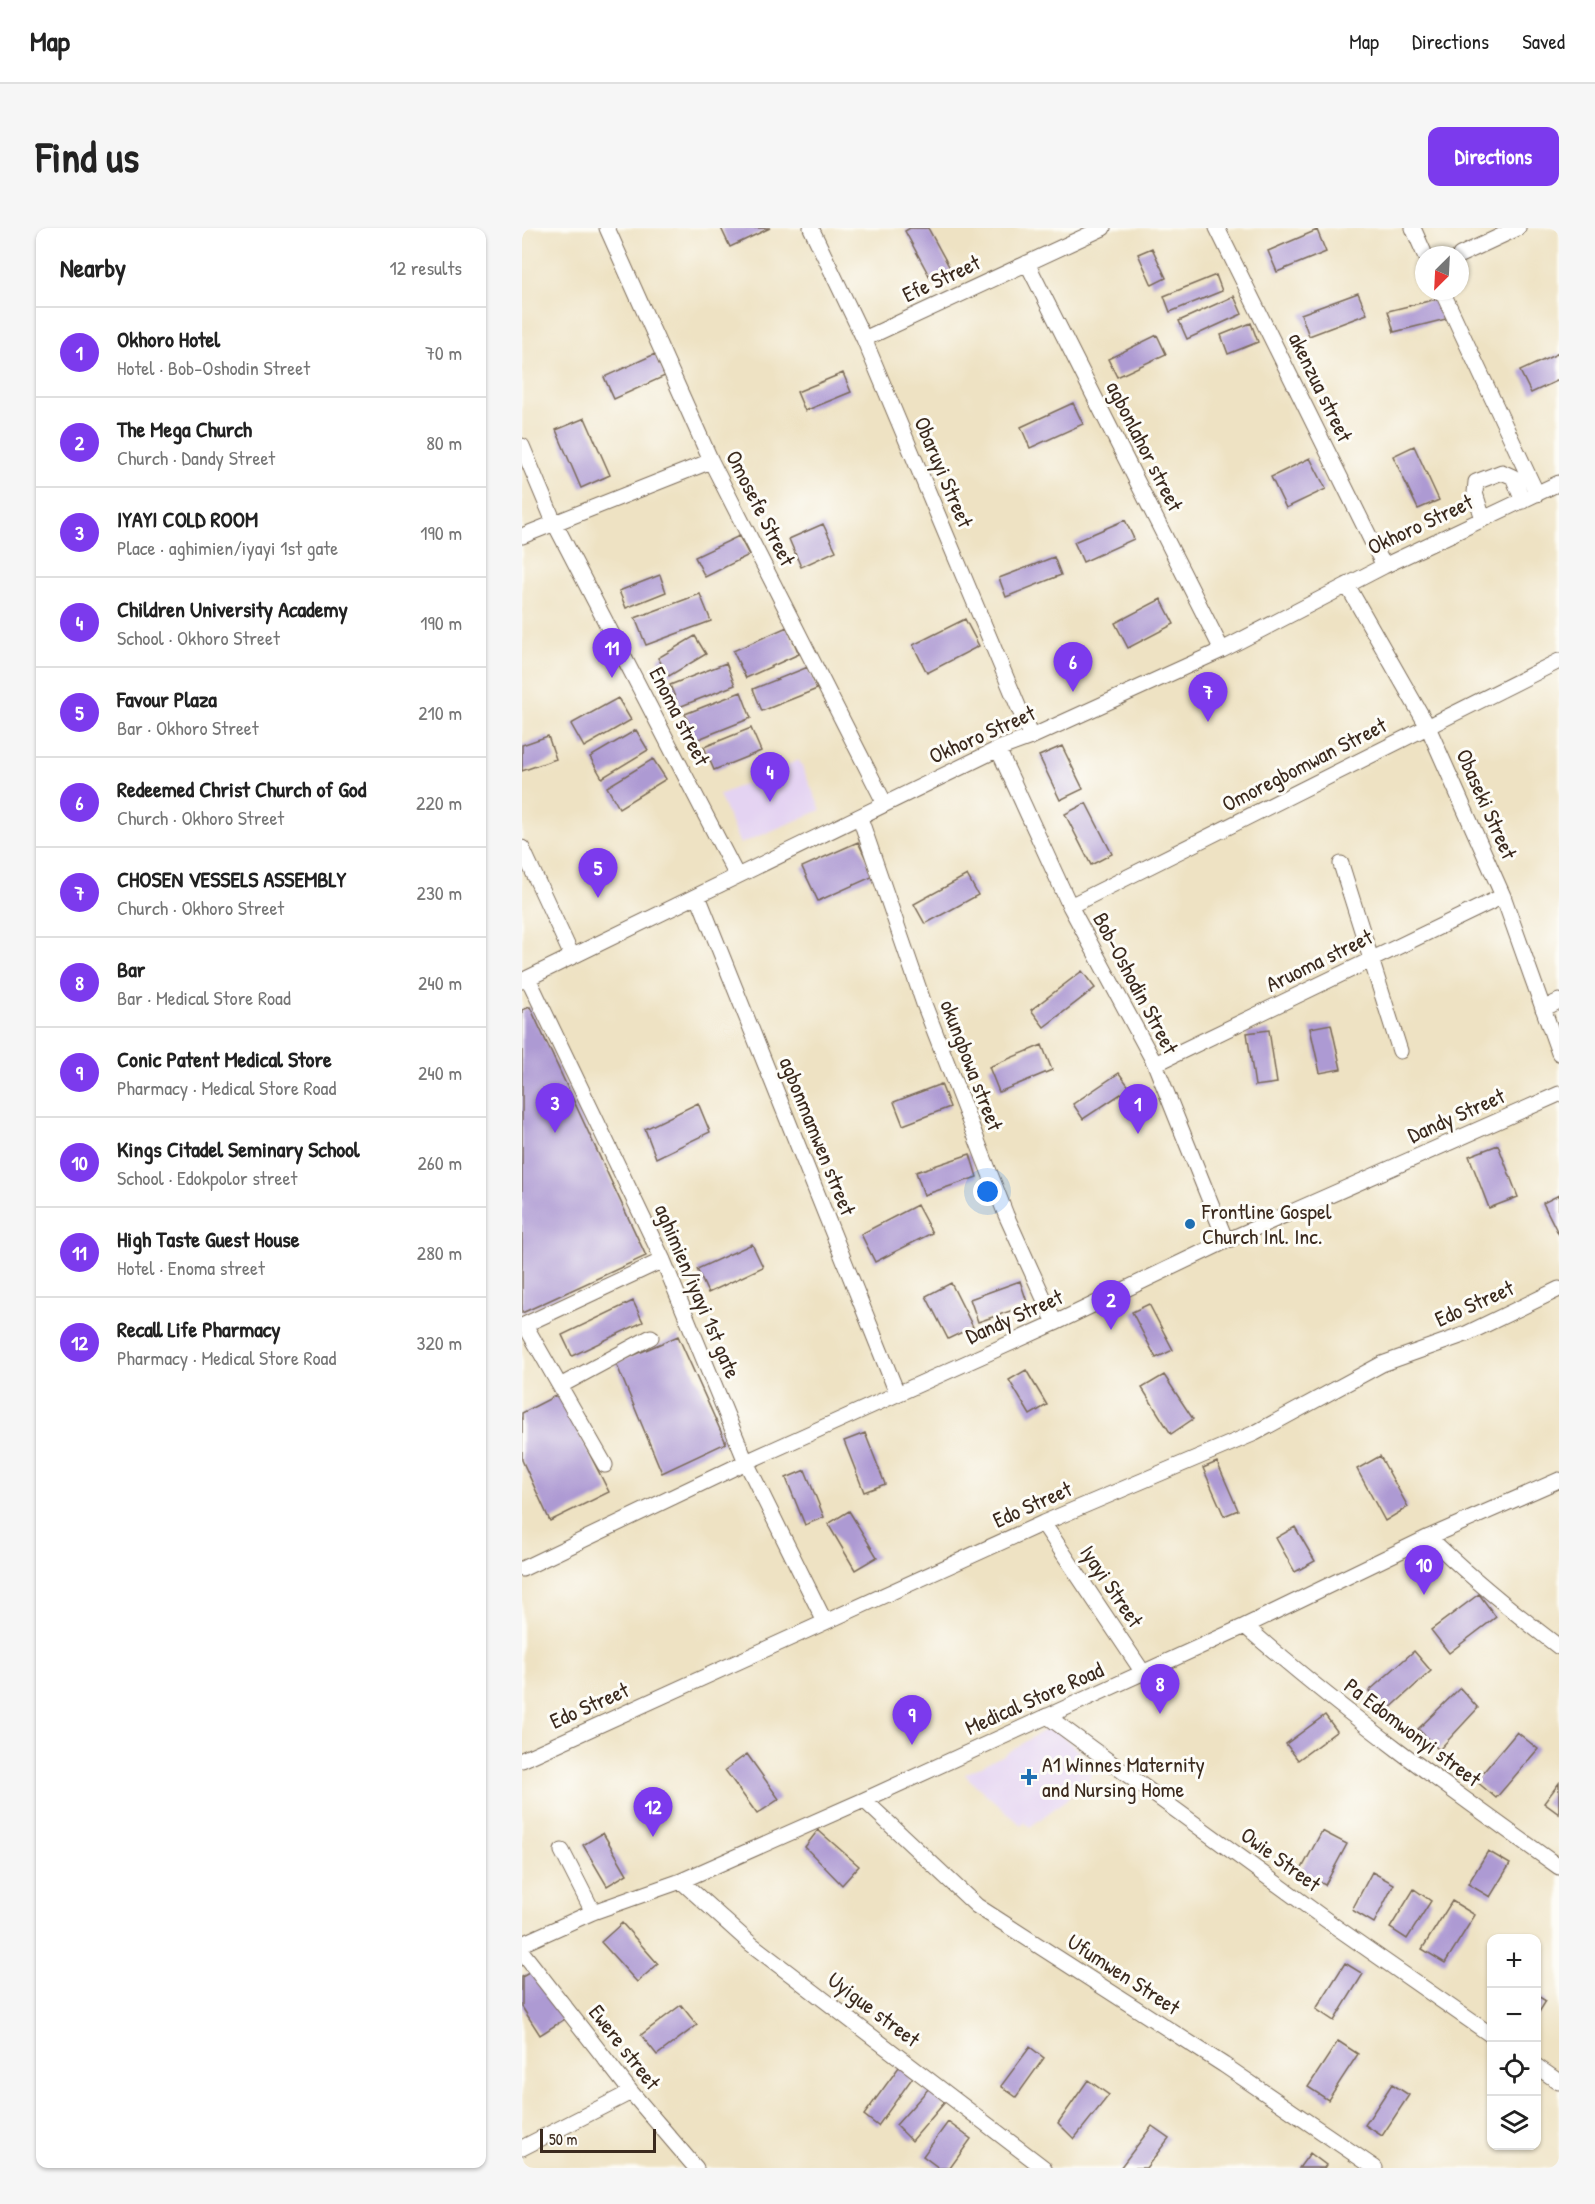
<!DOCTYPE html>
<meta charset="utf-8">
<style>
:root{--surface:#fff;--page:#f6f6f6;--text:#222;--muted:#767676;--line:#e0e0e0;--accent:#7c3aed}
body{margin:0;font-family:"Patrick Hand",sans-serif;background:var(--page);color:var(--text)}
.controls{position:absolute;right:18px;bottom:18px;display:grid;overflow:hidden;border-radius:12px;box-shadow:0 2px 4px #0004}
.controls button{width:54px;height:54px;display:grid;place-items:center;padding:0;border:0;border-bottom:2px solid var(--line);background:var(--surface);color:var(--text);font:30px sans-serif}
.compass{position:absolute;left:893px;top:18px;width:54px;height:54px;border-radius:50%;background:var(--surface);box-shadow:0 2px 4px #0004;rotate:204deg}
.scale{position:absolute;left:18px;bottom:15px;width:116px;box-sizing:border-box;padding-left:6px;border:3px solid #3b2a1e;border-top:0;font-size:16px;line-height:21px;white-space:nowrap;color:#3b2a1e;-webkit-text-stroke:4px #fdfcf7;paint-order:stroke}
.you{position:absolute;left:466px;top:964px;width:21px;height:21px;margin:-15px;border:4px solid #fff;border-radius:50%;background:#1a73e8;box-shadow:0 0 0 9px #1a73e833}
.badge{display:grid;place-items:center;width:39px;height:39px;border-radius:50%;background:var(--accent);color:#fff;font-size:20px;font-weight:700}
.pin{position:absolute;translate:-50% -50px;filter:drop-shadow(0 2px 3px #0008)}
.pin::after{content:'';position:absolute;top:32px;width:21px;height:18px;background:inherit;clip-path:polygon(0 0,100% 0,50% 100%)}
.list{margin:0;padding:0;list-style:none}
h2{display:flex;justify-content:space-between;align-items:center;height:78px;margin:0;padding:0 24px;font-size:26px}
h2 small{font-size:20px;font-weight:400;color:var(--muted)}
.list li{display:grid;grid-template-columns:39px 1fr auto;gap:18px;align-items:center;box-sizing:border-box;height:90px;padding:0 24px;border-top:2px solid var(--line)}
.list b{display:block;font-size:22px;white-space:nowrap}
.list p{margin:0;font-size:20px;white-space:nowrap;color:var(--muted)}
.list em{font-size:20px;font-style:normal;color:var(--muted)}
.icon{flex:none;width:33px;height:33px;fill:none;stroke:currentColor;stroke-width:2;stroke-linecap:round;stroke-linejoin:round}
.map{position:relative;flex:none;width:1037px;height:1940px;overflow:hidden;border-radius:12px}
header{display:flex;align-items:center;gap:36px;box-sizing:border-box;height:84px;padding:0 30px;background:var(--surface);border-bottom:2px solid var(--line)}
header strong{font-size:28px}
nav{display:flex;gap:33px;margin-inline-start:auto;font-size:21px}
.intro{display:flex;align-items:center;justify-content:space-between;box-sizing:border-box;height:144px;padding:0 36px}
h1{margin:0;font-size:42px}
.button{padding:15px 27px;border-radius:12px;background:var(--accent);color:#fff;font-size:21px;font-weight:700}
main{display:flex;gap:36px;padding:0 36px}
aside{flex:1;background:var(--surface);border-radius:12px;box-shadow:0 2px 4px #0004}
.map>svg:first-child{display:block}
.built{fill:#e4d3f2}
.building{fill:#ad9ad3}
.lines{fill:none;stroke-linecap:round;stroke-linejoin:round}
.minor-casing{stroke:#7a6a58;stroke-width:17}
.minor{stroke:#fff;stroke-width:15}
.poi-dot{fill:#1f6fb2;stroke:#fdfcf7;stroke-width:2}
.labels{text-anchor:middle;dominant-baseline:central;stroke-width:6;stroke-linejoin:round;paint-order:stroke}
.street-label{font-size:22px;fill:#3b2a1e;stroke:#fdfcf7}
.poi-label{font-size:22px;fill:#3b2a1e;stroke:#fdfcf7;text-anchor:start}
</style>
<header>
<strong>Map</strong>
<nav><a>Map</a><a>Directions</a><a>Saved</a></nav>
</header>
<div class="intro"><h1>Find us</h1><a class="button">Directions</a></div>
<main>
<aside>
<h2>Nearby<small>12 results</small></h2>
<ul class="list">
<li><span class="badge">1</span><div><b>Okhoro Hotel</b><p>Hotel · Bob-Oshodin Street</p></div><em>70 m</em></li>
<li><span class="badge">2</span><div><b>The Mega Church</b><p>Church · Dandy Street</p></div><em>80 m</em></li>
<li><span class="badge">3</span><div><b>IYAYI COLD ROOM</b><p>Place · aghimien/iyayi 1st gate</p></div><em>190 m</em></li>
<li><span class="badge">4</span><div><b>Children University Academy</b><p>School · Okhoro Street</p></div><em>190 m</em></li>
<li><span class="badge">5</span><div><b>Favour Plaza</b><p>Bar · Okhoro Street</p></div><em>210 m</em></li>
<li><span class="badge">6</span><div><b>Redeemed Christ Church of God</b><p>Church · Okhoro Street</p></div><em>220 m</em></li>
<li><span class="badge">7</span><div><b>CHOSEN VESSELS ASSEMBLY</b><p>Church · Okhoro Street</p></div><em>230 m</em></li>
<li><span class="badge">8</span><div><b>Bar</b><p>Bar · Medical Store Road</p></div><em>240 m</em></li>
<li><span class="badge">9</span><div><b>Conic Patent Medical Store</b><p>Pharmacy · Medical Store Road</p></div><em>240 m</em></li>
<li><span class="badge">10</span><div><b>Kings Citadel Seminary School</b><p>School · Edokpolor street</p></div><em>260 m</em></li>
<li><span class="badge">11</span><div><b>High Taste Guest House</b><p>Hotel · Enoma street</p></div><em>280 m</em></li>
<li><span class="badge">12</span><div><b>Recall Life Pharmacy</b><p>Pharmacy · Medical Store Road</p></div><em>320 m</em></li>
</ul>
</aside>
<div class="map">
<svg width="1037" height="1940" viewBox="0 0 1037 1940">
<rect width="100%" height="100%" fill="#fdfcf7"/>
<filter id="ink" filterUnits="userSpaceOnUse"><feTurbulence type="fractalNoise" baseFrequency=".0167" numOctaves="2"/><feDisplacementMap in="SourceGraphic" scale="12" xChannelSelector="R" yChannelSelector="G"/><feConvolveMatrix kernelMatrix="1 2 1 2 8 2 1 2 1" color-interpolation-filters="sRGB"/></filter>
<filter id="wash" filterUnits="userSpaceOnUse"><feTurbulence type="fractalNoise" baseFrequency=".008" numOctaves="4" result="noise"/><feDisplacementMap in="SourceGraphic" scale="24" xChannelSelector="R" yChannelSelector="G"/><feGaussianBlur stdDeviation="1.35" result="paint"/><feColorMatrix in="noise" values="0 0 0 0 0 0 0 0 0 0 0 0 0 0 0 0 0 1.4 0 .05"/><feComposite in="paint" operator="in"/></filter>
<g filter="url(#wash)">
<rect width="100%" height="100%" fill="#eee2c3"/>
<path class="built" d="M277,532L299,582L218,616L197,567Z
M530,1497L572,1538L566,1555L508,1599L502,1594L499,1597L447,1551L443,1546L480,1528Z"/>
<g id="blocks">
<path class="building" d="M199,0H248L208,19Z
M388,0H406L429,42L410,53L383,3Z
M795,2L804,24L755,44L746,23Z
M630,20L644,50L630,57L616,26Z
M694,47L700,63L648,84L642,68Z
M836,65L845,86L787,108L779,86Z
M712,68L720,86L665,111L657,93Z
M919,70L924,91L872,104L866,83Z
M729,95L736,114L706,126L699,107Z
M635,107L644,126L595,149L586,131Z
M1037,125V152L1009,165L998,143Z
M133,126L143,148L92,171L82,149Z
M321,145L329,164L283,183L275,164Z
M551,175L561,196L508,220L499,199Z
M63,190L88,247L59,260L34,202Z
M892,218L917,272L896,281L871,228Z
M788,230L804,261L764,280L749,249Z
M603,292L612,311L561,334L552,314Z
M301,296L314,323L279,339L267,311Z
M217,308L227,327L183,349L173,329Z
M532,329L539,347L484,369L477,350Z
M138,347L144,364L104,380L97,363Z
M178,366L189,393L124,417L113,390Z
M639,371L652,396L606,420L593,395Z
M443,391L457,418L405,445L391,417Z
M265,399L277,426L224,450L211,423Z
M173,408L184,426L147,448L136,430Z
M204,435L213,457L157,479L148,457Z
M286,439L295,461L240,483L231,461Z
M219,464L229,490L174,512L163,486Z
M96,470L109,492L62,519L49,496Z
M229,500L239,523L192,542L182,519Z
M114,502L126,522L80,550L68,529Z
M26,508L34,531L0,543V517Z
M540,518L561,561L538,572L517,528Z
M131,531L144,551L97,580L85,559Z
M564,575L590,626L569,637L543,586Z
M336,614L352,648L296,673L280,639Z
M445,647L456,667L403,696L392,676Z
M560,743L573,760L522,799L509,782Z
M8,779L124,1028L0,1085V782Z
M809,796L819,841L798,845L788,800Z
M747,802L755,855L733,858L725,805Z
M520,817L530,842L477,864L467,839Z
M597,845L608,860L561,891L551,876Z
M419,856L428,879L381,897L372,874Z
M176,875L188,904L134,930L123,901Z
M976,917L996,969L967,980L947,928Z
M448,926L455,949L402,967L394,944Z
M1037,967V1007L1021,975Z
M395,977L410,1005L353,1034L339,1006Z
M230,1016L241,1039L186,1065L175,1041Z
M498,1053L506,1077L456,1094L448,1071Z
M429,1055L451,1099L426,1111L404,1068Z
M111,1073L121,1094L50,1128L40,1107Z
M627,1076L651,1122L634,1130L610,1084Z
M156,1108L204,1215L140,1245L94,1135Z
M504,1142L525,1177L508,1187L487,1152Z
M642,1147L671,1191L649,1206L620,1160Z
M37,1166L87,1264L28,1293L0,1232V1185Z
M343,1205L363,1256L342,1264L322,1213Z
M858,1228L886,1279L863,1293L835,1241Z
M695,1234L716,1282L702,1288L681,1240Z
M283,1242L302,1289L283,1297L264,1250Z
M327,1283L355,1329L333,1342L306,1296Z
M773,1299L793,1333L773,1344L754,1310Z
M957,1366L974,1389L927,1425L909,1402Z
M892,1423L909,1443L865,1483L847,1463Z
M938,1460L956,1480L917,1522L896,1501Z
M803,1487L815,1503L776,1532L764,1516Z
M995,1504L1016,1521L974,1570L954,1553Z
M225,1526L257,1571L235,1586L203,1542Z
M1037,1555V1586L1022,1575Z
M296,1602L337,1638L320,1657L283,1619Z
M800,1603L825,1616L803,1657L778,1644Z
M81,1605L105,1646L85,1658L61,1617Z
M966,1623L988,1636L968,1669L946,1656Z
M850,1644L872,1656L852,1695L830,1682Z
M892,1661L909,1673L885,1711L868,1700Z
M930,1673L953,1687L923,1735L900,1721Z
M100,1695L136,1736L115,1754L79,1714Z
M823,1735L841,1746L812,1793L794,1781Z
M12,1742L43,1791L18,1807L0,1779V1749Z
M1014,1767L1024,1773L1014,1789Z
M159,1777L175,1797L135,1827L119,1807Z
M816,1813L836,1826L806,1872L786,1859Z
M508,1819L522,1830L494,1869L479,1858Z
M377,1839L391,1849L356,1898L342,1887Z
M566,1852L587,1867L552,1911L536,1895Z
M870,1856L887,1867L860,1908L843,1897Z
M408,1859L423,1874L390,1913L374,1897Z
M426,1894L449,1911L428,1940H417L401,1928Z
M630,1898L647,1910L624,1940H598Z
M788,1925L804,1937L802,1940H777Z"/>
</g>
</g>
<g filter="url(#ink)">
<use href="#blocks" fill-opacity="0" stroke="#7a6a58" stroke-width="1.5"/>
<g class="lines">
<defs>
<path id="minor" d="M85,0L189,233L363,576
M289,0L342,111L509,509
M695,0L862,338
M891,0L903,27
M938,27L996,0
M505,35L700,422
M920,63L1015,266
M342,111L581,0
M0,218L32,294L215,648
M961,291L953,265L954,254L980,244L991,249L1001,273
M0,308L189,233
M825,357L906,499L981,668L1037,825
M476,521L548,678L633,836L704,1013
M338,590L402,776L484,987L533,1095
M0,620L50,728
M819,636L878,823
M176,668L375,1165
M548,678L1037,433
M6,750L141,1032L224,1234L303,1394
M0,753L476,521L509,509L700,422L862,338L1037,255
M1021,781L1037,773
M633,836L981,668
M3,1097L83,1237
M0,1098L141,1032
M38,1158L129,1109
M521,1295L622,1446
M907,1309C948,1349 991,1384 1037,1419
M0,1341L224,1234L533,1095L704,1013L1037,866
M723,1398C823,1486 929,1562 1037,1639
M525,1488L814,1699L969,1807
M0,1532L521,1295L733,1205L860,1136L944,1106L1037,1061
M342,1572L455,1678L702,1837L853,1940
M40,1623L71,1684
M159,1653L229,1716L522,1940
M0,1716L71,1684L159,1653L342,1572L723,1398L907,1309L1037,1252
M0,1724L109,1864L174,1940
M1014,1838L1037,1854
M0,1920L109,1864"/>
</defs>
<use href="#minor" class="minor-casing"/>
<use href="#minor" class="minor"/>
</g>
</g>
<g class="poi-dot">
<circle cx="668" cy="996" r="6"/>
<path d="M504 1540h6v6h6v6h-6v6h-6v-6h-6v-6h6z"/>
</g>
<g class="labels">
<g class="street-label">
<text transform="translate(419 50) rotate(-25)">Efe Street</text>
<text transform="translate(799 159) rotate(64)">akenzua street</text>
<text transform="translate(623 218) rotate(63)">agbonlahor street</text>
<text transform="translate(422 244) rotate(67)">Obaruyi Street</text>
<text transform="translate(239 280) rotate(63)">Omosefe Street</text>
<text transform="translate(898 296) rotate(-25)">Okhoro Street</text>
<text transform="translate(158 488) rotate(63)">Enoma street</text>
<text transform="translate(460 506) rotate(-24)">Okhoro Street</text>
<text transform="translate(782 536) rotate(-27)">Omoregbomwan Street</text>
<text transform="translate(965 576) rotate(66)">Obaseki Street</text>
<text transform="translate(797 732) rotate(-26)">Aruoma street</text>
<text transform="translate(614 755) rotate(62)">Bob-Oshodin Street</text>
<text transform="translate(450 837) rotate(69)">okungbowa street</text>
<text transform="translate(934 887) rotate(-24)">Dandy Street</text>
<text transform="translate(296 908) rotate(68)">agbonmamwen street</text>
<text transform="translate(176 1063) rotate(67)">aghimien/iyayi 1st gate</text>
<text transform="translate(952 1075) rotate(-24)">Edo Street</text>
<text transform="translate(492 1088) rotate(-24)">Dandy Street</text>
<text transform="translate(510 1276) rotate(-24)">Edo Street</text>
<text transform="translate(590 1358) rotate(56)">Iyayi Street</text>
<text transform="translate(512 1470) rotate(-24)">Medical Store Road</text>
<text transform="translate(67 1477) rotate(-24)">Edo Street</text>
<text transform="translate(891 1504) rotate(37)">Pa Edomwonyi street</text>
<text transform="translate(759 1631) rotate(36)">Owie Street</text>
<text transform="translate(602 1746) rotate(33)">Ufumwen Street</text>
<text transform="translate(352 1781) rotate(37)">Uyigue street</text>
<text transform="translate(103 1819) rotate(52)">Ewere street</text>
</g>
<g class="poi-label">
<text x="680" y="983">Frontline Gospel<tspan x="680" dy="25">Church Inl. Inc.</tspan></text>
<text x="520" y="1536">A1 Winnes Maternity<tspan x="520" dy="25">and Nursing Home</tspan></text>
</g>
</g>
</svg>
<div class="controls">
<button>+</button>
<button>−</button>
<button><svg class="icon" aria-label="locate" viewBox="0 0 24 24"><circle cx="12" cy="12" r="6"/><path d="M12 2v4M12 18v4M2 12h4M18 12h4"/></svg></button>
<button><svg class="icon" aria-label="layers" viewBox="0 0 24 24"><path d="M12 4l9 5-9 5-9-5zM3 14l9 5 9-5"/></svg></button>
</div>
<svg class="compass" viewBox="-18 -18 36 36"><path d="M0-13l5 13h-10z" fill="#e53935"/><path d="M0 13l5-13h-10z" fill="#767676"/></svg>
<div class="scale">50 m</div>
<div class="you"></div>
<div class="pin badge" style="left:616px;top:906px">1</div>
<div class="pin badge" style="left:589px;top:1102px">2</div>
<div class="pin badge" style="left:33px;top:905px">3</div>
<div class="pin badge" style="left:248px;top:574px">4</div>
<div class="pin badge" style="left:76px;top:670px">5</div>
<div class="pin badge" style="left:551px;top:464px">6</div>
<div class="pin badge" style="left:686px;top:494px">7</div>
<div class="pin badge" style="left:638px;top:1486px">8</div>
<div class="pin badge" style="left:390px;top:1517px">9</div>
<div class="pin badge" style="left:902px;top:1367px">10</div>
<div class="pin badge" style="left:90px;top:450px">11</div>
<div class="pin badge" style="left:131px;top:1609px">12</div>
</div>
</main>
